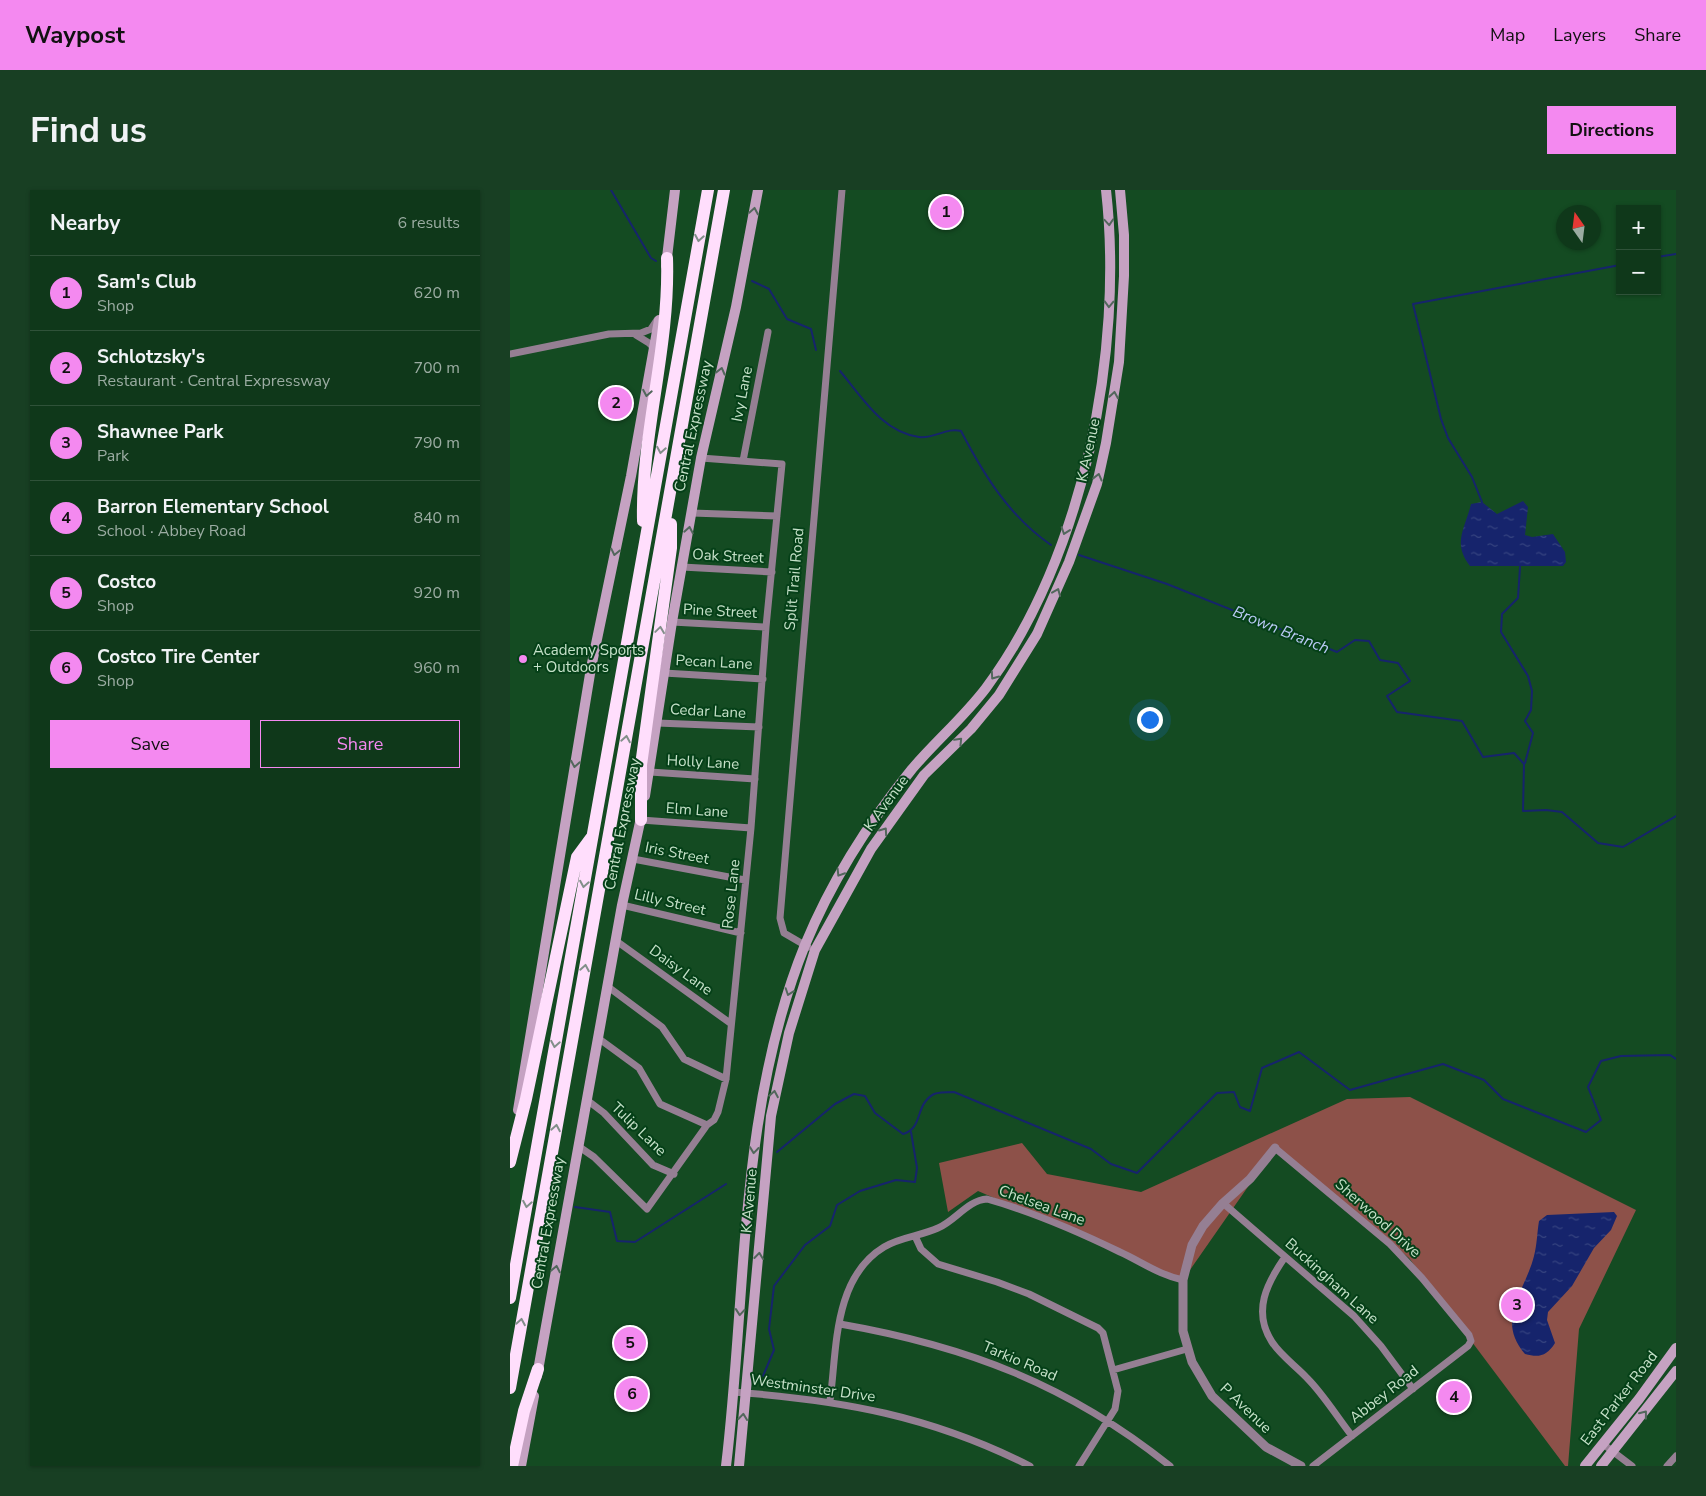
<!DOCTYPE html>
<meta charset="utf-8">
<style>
:root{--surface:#0f381a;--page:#183f23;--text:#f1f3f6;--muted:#9baca2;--line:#2f5239;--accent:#f489f0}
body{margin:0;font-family:"Nunito Sans",sans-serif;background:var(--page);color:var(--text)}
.controls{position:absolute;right:15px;top:15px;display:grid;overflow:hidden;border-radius:0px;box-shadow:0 1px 4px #0004}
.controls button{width:45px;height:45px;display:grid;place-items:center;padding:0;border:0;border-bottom:1px solid var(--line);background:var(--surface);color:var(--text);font:25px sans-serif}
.compass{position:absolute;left:1046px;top:15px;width:45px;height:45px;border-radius:50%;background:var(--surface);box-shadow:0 1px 4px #0004;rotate:346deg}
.you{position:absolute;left:639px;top:529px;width:18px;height:18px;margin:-12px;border:4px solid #fff;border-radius:50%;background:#1a73e8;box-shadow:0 0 0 8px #1a73e833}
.badge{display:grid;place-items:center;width:32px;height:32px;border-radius:50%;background:var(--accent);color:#111;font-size:16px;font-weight:700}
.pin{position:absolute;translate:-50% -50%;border:2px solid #fff;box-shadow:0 1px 5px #0006}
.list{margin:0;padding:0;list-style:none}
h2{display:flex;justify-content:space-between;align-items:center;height:65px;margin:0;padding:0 20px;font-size:21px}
h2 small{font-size:16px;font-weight:400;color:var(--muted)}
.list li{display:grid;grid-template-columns:32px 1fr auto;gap:15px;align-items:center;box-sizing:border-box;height:75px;padding:0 20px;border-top:1px solid var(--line)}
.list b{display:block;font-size:19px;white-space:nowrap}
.list p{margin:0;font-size:16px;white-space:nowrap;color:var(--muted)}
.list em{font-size:16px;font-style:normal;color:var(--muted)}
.actions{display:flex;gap:10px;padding:15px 20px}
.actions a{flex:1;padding:11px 0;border:1px solid var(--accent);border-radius:0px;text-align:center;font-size:18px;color:var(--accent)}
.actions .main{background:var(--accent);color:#111}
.map{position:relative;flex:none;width:1166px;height:1276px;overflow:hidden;border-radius:0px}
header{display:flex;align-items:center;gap:30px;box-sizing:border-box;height:70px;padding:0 25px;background:var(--accent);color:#111}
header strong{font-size:24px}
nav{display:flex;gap:28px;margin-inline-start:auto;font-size:18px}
.intro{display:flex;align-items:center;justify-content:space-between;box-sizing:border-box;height:120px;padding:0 30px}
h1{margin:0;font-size:35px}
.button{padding:12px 22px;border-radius:0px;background:var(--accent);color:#111;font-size:18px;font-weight:700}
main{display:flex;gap:30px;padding:0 30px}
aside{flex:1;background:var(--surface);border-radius:0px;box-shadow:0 1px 4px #0004}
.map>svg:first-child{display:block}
.park{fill:#8d5149}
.water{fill:url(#water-ripples)}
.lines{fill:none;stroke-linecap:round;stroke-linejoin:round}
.stream{stroke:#16246c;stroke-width:2}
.minor{stroke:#957f93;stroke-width:7}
.tertiary{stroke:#957f93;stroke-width:9}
.secondary{stroke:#c5a2c2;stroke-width:10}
.motorway{stroke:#ffdefc;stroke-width:12}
.oneway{stroke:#52675c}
.oneway2{stroke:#828f8a}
.poi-dot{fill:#f489f0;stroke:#054018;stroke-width:2}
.labels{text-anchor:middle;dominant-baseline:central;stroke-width:4;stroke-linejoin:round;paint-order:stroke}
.street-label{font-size:15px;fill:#c6e1c9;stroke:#054018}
.poi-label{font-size:15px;fill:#c6e1c9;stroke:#054018;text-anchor:start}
.water-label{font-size:16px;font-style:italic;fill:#b9c9f4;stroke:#054018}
</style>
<header>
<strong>Waypost</strong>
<nav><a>Map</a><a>Layers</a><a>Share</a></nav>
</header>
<div class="intro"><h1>Find us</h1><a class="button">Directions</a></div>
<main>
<aside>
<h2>Nearby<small>6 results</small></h2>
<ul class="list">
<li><span class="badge">1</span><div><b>Sam's Club</b><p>Shop</p></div><em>620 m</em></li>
<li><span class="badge">2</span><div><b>Schlotzsky's</b><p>Restaurant · Central Expressway</p></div><em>700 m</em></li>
<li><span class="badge">3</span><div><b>Shawnee Park</b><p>Park</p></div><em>790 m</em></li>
<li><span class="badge">4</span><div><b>Barron Elementary School</b><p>School · Abbey Road</p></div><em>840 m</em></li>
<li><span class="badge">5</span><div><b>Costco</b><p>Shop</p></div><em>920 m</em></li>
<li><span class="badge">6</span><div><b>Costco Tire Center</b><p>Shop</p></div><em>960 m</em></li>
</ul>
<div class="actions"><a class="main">Save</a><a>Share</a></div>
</aside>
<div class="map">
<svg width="1166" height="1276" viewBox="0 0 1166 1276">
<defs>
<pattern id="water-ripples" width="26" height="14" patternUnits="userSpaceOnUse" patternTransform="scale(1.25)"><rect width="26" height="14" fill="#16246c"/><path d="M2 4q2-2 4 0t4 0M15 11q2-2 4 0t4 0" fill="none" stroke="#364480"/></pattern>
</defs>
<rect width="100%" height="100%" fill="#144b22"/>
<path class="park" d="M900,907L1126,1020L1069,1139L1058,1276H1055L899,1068L765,958L673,1090L468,1001L438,1022L429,973L512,953L537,984L631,1002L837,909Z"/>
<path class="water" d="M1013,311L1018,317L1015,345L1022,347L1043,344L1055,362L1056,372L1053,376H960C942,353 955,339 961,314L972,312L987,324Z
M1104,1022L1107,1026L1101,1040L1084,1058L1062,1096L1038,1122L1037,1130L1045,1153C1037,1166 1029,1168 1015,1164C985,1129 1015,1102 1024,1066C1027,1055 1027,1043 1029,1031L1037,1025Z"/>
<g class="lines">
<path class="stream" d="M101,0L141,68L146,71
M1147,67L1166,64
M242,91L259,99L277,129L301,139L306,160
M330,181C352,207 372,242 409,247C424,249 437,237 451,241C474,285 499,326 541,355
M972,312L962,287L938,248L931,229L903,114L1110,75
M569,365L657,394L827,462L845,450L859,451L870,470L888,473L900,491L877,506L887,522L952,531L973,567L1004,563L1014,574L1013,621L1036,620L1052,622L1088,653L1113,657L1166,626
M1010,377L1008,408L992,424L991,442L1018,486L1022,501L1021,520L1015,531L1023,543L1015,573
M267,962L325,914L344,904L355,906L365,923L393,944C414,938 404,915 424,904C429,902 438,902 444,902L581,959L601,974L627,983L707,903L724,902L730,917L740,921L752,878L789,862L840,900L933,874L974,890L993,909L1076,942L1091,930L1078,897L1091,871L1111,866L1160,865L1166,869
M65,1017L100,1022L107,1051L125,1052L216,994
M253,1186L264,1160L259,1139L264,1096L295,1055L320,1036L327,1015L350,1001L386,990L405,992L407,978L401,942"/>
<path class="minor" d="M126,145L139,153L145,159
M0,164L99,144L131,143L141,139L147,130
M233,271L258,142
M182,323L267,326
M172,377L262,382
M162,432L256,437
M154,483L253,489
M147,533L249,537
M140,582L245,589
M131,630L241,638
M123,669L235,690
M112,715L231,743
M105,750L220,833
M298,757L274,743L270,728L332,0
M97,796L152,837L174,869L216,889
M88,848L129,878L150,914L197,935
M77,910L94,923L143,975L164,984
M68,956L84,967L137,1019L197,935L204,930L208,922L216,889L241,638L256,437L272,274L191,268
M765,958L880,1054L912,1088L959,1145L961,1151L958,1156L803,1276
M713,1013L844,1126L871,1156L903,1199
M405,1046L411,1059L428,1074L487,1092L519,1104L588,1138L593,1143L608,1201L605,1219L569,1276
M775,1067C757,1093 742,1121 762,1152C771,1166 786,1176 797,1188C814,1205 827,1227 842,1246
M330,1134C457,1156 559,1195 660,1276
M603,1180L677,1159
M223,1202C332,1210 421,1226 520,1276
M320,1211C327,1159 323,1088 374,1057C390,1047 411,1046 428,1038C445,1031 458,1010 477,1009C523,1022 567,1041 610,1062C632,1072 649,1085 673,1090
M1093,1254L1122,1276
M1157,1276L1166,1266"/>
<path class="tertiary" d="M765,958L740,989L713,1013L693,1036L682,1055L673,1090V1141L682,1172L702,1206L756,1257L791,1276"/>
<path class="secondary" d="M156,76L165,0
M135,606L162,432L191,268L226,117L248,0
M8,920L81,478L121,286L149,130
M27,1186L112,715L132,623
M11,1276L24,1206
M216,1276C237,1102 228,920 295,755C321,692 359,632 402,579C426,551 454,527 476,498C574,366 614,161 596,0
M229,1276L261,926L279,843L305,760L361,659L414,585L461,539L489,505L527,444L559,372L587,294L596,253L609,172L614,86V45L610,0
M1075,1276L1129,1209L1166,1158
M1091,1276L1166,1181"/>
<path class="motorway" d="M133,331C131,244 160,158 157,68
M131,630V575L161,358V334
M0,972L16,909L67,667L81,648
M0,1108L198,0
M0,1198L214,0
M2,1276L14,1221L28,1179"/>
</g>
<defs><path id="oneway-chevron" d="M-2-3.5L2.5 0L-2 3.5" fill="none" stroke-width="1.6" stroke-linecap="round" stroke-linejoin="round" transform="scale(1.25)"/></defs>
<g class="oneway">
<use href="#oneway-chevron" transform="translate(244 21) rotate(-80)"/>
<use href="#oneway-chevron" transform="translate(599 32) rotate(86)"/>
<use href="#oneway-chevron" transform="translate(599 114) rotate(92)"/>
<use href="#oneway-chevron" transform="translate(211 181) rotate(-76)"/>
<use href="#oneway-chevron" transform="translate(137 203) rotate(100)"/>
<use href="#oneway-chevron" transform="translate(604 205) rotate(-81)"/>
<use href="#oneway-chevron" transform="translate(588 287) rotate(-76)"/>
<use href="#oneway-chevron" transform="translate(179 340) rotate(-80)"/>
<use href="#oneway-chevron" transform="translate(555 341) rotate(109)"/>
<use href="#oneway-chevron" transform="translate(105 362) rotate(102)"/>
<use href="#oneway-chevron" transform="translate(547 402) rotate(-67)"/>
<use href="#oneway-chevron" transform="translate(484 486) rotate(125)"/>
<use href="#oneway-chevron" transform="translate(449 551) rotate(-46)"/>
<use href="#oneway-chevron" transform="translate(65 574) rotate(100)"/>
<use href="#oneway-chevron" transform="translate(374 641) rotate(-55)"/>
<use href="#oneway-chevron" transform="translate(330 683) rotate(122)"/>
<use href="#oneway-chevron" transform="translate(279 802) rotate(109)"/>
<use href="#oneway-chevron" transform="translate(264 904) rotate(-80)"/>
<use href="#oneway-chevron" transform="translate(244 960) rotate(96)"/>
<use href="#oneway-chevron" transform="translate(249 1066) rotate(-84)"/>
<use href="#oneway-chevron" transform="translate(46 1079) rotate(-79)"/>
<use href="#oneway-chevron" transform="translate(230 1122) rotate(95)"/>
<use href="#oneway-chevron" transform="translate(1134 1224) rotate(-52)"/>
<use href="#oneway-chevron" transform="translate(233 1227) rotate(-84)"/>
</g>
<g class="oneway2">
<use href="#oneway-chevron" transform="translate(189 48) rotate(100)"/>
<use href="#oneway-chevron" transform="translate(151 260) rotate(100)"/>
<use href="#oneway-chevron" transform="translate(150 440) rotate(-82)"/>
<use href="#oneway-chevron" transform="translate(116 549) rotate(-80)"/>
<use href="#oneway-chevron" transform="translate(74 694) rotate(100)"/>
<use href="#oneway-chevron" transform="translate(75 778) rotate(-80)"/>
<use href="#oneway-chevron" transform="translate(45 854) rotate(100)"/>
<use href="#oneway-chevron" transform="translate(46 938) rotate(-80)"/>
<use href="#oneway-chevron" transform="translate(17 1014) rotate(100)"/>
<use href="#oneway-chevron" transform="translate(11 1132) rotate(-80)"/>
</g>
<circle class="poi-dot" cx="13" cy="469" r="5"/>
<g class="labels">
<g class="street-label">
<text transform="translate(232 204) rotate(-79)">Ivy Lane</text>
<text transform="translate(183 236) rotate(-78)">Central Expressway</text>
<text transform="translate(578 260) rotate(-78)">K Avenue</text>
<text transform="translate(218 366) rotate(3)">Oak Street</text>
<text transform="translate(284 389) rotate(-85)">Split Trail Road</text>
<text transform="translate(210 421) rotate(3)">Pine Street</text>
<text transform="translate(204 472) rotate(3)">Pecan Lane</text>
<text transform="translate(198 521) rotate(3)">Cedar Lane</text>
<text transform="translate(193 572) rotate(3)">Holly Lane</text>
<text transform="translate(376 613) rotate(-54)">K Avenue</text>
<text transform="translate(187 620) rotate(4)">Elm Lane</text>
<text transform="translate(112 634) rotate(-79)">Central Expressway</text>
<text transform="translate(167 663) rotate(11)">Iris Street</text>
<text transform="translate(221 704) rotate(-84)">Rose Lane</text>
<text transform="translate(160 712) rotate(13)">Lilly Street</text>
<text transform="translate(171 780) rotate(36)">Daisy Lane</text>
<text transform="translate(129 939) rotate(44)">Tulip Lane</text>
<text transform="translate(239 1011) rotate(-85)">K Avenue</text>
<text transform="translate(532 1015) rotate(20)">Chelsea Lane</text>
<text transform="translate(868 1028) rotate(42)">Sherwood Drive</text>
<text transform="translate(38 1033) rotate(-80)">Central Expressway</text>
<text transform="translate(822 1091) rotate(42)">Buckingham Lane</text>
<text transform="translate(510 1171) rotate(23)">Tarkio Road</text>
<text transform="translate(303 1198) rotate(8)">Westminster Drive</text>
<text transform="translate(874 1204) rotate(-38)">Abbey Road</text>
<text transform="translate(1109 1208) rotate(-52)">East Parker Road</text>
<text transform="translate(736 1218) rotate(44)">P Avenue</text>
</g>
<g class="poi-label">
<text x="23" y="460">Academy Sports<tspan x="23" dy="17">+ Outdoors</tspan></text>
</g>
<g class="water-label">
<text transform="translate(771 440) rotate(22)">Brown Branch</text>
</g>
</g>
</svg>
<div class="controls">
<button>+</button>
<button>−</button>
</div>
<svg class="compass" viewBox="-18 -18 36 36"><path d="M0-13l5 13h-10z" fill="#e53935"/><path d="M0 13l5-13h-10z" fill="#9baca2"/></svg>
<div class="you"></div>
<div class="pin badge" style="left:436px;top:22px">1</div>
<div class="pin badge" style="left:106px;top:213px">2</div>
<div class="pin badge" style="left:1007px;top:1115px">3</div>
<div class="pin badge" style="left:944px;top:1207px">4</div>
<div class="pin badge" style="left:120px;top:1153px">5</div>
<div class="pin badge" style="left:122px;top:1204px">6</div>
</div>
</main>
